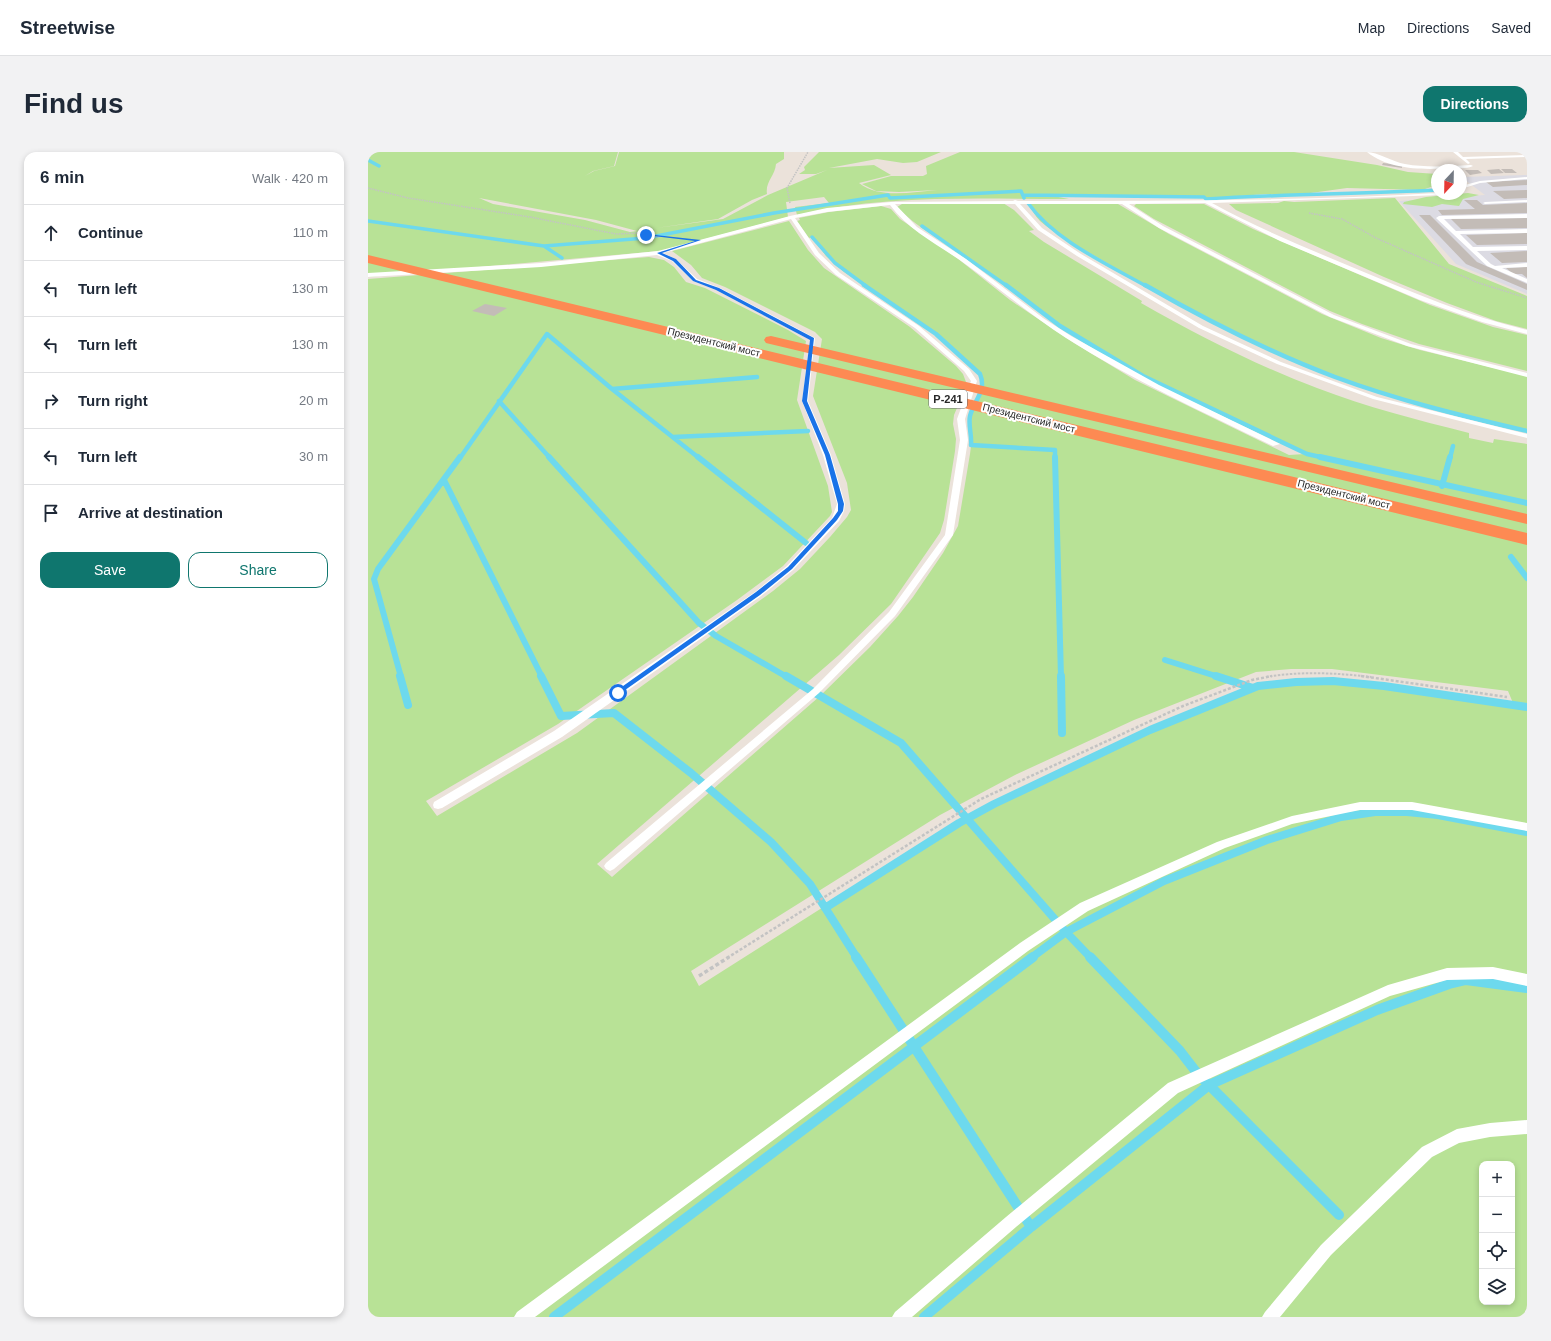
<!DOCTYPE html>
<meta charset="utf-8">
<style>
:root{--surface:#fff;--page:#f2f2f3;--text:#1f2937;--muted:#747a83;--line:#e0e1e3;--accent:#0f766e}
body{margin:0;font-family:Arial,sans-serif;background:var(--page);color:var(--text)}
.controls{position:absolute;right:12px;bottom:12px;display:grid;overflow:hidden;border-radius:8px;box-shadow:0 2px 6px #0003}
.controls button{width:36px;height:36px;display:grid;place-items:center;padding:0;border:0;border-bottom:1px solid var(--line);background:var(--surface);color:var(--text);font:20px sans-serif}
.compass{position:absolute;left:1063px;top:12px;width:36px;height:36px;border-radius:50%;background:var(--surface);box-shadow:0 2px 6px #0003;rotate:202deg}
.stop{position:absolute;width:12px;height:12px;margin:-9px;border:3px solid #1a73e8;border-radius:50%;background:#fff}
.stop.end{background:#1a73e8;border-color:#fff;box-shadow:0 1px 4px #0008}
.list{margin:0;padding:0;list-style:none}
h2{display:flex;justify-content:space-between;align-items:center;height:52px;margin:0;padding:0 16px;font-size:17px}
h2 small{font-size:13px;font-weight:400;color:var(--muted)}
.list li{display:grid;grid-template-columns:26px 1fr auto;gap:12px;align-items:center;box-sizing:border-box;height:56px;padding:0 16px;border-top:1px solid var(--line)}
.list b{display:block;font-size:15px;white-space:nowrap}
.list em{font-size:13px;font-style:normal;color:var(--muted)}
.actions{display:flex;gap:8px;padding:12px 16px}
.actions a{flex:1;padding:9px 0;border:1px solid var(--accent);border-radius:12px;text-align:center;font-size:14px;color:var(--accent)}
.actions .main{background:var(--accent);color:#fff}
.icon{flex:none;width:22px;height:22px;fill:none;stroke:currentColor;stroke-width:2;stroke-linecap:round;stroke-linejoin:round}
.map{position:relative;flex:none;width:1159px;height:1165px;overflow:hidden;border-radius:12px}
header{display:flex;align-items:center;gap:24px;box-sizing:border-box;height:56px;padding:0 20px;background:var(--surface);border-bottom:1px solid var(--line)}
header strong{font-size:19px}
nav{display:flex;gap:22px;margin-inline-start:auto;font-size:14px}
.intro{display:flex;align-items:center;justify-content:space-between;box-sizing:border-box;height:96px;padding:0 24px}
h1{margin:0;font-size:28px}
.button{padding:10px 18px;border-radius:12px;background:var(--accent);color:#fff;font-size:14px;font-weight:700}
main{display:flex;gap:24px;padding:0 24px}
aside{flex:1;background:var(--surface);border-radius:12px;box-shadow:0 2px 6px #0003}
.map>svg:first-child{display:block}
.industrial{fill:#dcdbe3}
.green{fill:#b8e296;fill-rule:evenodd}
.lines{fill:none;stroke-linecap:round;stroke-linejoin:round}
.stream-far4{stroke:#6dd9ed;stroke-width:3.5}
.stream-far3{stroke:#6dd9ed;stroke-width:4.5}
.stream-far2{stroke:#6dd9ed;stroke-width:6}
.stream-far1{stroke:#6dd9ed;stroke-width:8}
.stream{stroke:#6dd9ed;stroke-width:10}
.building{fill:#c3bcb7}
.path-far3{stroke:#c3c3c3;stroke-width:1.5;stroke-dasharray:1.5 1;stroke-linecap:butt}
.path-far2{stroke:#c3c3c3;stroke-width:2;stroke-dasharray:2.5 1.5;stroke-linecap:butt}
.path-far1{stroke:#c3c3c3;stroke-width:2.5;stroke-dasharray:3 2;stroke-linecap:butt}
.path{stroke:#c3c3c3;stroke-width:3.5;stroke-dasharray:4 2.5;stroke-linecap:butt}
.lane{fill:#fff;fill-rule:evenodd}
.highway{fill:#fd8a53;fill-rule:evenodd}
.route{fill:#1a73e8}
.labels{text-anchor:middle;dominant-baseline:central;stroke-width:4;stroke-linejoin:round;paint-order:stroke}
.far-street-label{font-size:10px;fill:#282828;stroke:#fff}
.shield{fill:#fff;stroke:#686868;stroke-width:1}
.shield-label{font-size:11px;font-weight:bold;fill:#282828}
</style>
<header>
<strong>Streetwise</strong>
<nav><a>Map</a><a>Directions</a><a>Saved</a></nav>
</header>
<div class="intro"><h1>Find us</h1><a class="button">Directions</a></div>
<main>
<aside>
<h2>6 min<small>Walk · 420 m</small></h2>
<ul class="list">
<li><svg class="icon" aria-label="ahead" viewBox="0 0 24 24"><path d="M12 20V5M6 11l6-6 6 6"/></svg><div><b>Continue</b></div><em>110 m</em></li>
<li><svg class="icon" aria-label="left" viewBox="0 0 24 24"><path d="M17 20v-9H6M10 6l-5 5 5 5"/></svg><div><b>Turn left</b></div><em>130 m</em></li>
<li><svg class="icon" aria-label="left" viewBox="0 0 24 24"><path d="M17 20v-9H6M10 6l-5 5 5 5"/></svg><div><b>Turn left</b></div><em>130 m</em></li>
<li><svg class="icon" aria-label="right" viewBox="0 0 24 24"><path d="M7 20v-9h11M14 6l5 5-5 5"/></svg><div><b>Turn right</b></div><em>20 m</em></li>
<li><svg class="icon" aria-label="left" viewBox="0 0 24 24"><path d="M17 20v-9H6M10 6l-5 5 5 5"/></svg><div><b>Turn left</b></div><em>30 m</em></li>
<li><svg class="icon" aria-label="arrive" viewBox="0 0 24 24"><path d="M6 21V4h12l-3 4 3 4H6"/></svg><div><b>Arrive at destination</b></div></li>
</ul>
<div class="actions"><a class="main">Save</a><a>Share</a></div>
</aside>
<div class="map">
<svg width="1159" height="1165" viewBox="0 0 1159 1165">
<rect width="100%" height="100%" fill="#ebe2da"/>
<path class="industrial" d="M1159,23V142L1088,112L1031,49L1117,43L1093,25Z"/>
<path class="green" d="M0,0H250L246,14L225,19L217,24L226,19L247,14L251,0H416V7L408,12C407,24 397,30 399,42L384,48L350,67L288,76L355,67L400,43L459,18L448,22H431L437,18L436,15L451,0H573L549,10L535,11L509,7L461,16L506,13L523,23L491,31C511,47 544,40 569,38L531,40L508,39L494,32L523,24H555L559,22L558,14L592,0H926L1009,13L1040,20L1069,22V33L1054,38L979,36L921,44L898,42L845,46L675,42L701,47C610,47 518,42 429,63L427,55L461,51L456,45L418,50L420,65L292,99L0,125ZM111,46L228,68L269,79L262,80L217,68L125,52Z
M1100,41L1111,43L1095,47L1091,54L1074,52L1064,55L1035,52L1036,50L1058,45Z
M1027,46L1081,112L1159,144V177L1128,169L1079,151L1016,125L868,58L861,52L910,51L916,49L926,50Z
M635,51L646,58L666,78L661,79L676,90L774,149L773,151C829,183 888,213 949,236C998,255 1050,268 1101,281V286L1125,291L1126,287L1159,292V1165H0V127L281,105L296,108L306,115L318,130L337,136L420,178L438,189L429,248L460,334L464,360L462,364L415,414L369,448L190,572L58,649L69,664L209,581L405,439L432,417L462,385L479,365L483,358L479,331L445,244L454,187L447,180L357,135L334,126L323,113L304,99L421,69L440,98L456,116L542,175L588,214L595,222L598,230L597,237L586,263L585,272L588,287L587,299L576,368L572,381L523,452L471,503L229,712L244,725L452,544L502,495L530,464L545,445L575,401L590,374L602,302L604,286L602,264L614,237V227L601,212L553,171L476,120L458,104L444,85L441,86L429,69L432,68L431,66L461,60L513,54L523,57L532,67L589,106L642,148L706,191L767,228L921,303L937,302C861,266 784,232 713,188C673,163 638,133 600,106C576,89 549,76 529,55L534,52ZM923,517H964L1140,539L1145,551L1015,533L965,528L928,529L889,533L780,578L626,651L586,672L331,834L323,819L572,663L647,623L766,568L865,529L888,520ZM1114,1012H1144V1150H1114Z
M660,51L750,52L801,82L954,162L1013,186L1052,198L1159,224V278C1095,263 1029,248 967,224C890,195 815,156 744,114C721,100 693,87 672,69C667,64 664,57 660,51Z
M768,52H836L885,77L1062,153L1125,175L1159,183V219L1051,192L994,172L962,159L786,67L766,54Z"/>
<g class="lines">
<path class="stream-far4" d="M0,8L11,14
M655,43L836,45L838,47C915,42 992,42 1069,38
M660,51C686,88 739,112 778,134
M0,69L176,94L278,86L406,61L520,43L522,46L653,39L656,46
M554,74L639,134
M444,85L467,111L498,134
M176,94L194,106"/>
<path class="stream-far3" d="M496,133L568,182L612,222C619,239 606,248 602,264C600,273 604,283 603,293L687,298V306
M638,133L692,174L775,224L939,302L957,306
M777,133C838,168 901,200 967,225C1029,248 1094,264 1159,279
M244,237L389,225
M131,249L182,306
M305,285L440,279
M92,306L179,182L244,237L331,306
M1082,306L1085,294"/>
<path class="stream-far2" d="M181,305L331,471L348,484L419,525
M330,305L438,391
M687,305L693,525
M952,305L1159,351
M76,328L174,525
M1074,334L1082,305
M1143,405L1159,426
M797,508L851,525
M33,525L6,427L10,417L92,305"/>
<path class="stream-far1" d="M32,524L40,553
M173,524L193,564L246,561L323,621L403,690L442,732L489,806
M418,524L533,591L698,780L723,806
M693,524L694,581
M848,524L885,536
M457,756L591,671L626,652L782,578L890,534L928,530L965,529L1016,534L1159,555
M663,806L698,780L796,729L899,688L973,665L1007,660H1039L1070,663L1159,680"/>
<path class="stream" d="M488,805L663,1075
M722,805L812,899L829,921L971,1063
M186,1165L665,805
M556,1165L663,1075L841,933L1009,858L1081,832L1098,828L1159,836"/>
</g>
<path class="building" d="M1015,11L1034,13V16L1014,13Z
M1131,17L1136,21L1123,22L1119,18Z
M1133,17H1144L1149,21H1137Z
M1097,18H1110L1114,21L1102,23Z
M1159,28V33L1125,35L1118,30Z
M1159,38V46L1136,47L1125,39Z
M1096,48H1109L1115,53L1159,51V61L1074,63L1070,58L1107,57Z
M1051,63H1062L1109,110L1159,132V138L1098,112Z
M1159,66V76L1093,77L1083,67Z
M1159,81V92L1109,93L1098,83Z
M1159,99V110L1134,111L1122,101Z
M1159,115V126L1154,122H1145L1138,116Z
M117,152L139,156L126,164L104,159Z"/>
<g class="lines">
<path class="path-far3" d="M0,36L40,46L162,65L248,82L270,81L292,85
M422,51L419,36L440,0
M941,61L974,67L1008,86L1108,130L1159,146"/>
<path class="path-far2" d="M898,525C932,519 970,521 1003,525"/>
<path class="path-far1" d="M993,524L1139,545
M359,806L613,647L815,554L884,528L904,524"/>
<path class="path" d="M331,824L361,805"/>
<path class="lane" d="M999,0C1009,0 1025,10 1037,12C1059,16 1081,14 1103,13L1105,14C1100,17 1091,16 1084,16C1056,18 1021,18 999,0Z
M1085,0H1090L1095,5L1159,3V5L1098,7L1102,11L1100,12Z
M1159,25V27L1112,31L1093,37V34L1112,29Z
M1069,41L1076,42L1074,43L844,51C891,77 941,97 991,118C1046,141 1100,164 1159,178V182L1114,170L1052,148L912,89L837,51L761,52L795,74L966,163L1043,192L1159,221V225L1039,194L962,165L791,76L754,52H652L674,76L713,102L835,174L913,210L1009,245L1159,282V286L1005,247L909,212L831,176L709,104L670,78L647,52H527L549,75L598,107L675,166L703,184L791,233L912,292L905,294C835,260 764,228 698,186C664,164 633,138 600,114C573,94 542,80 522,53L459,60L427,66L451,101L472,121L551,174L601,217L609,229L597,267L600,288L585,383L527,464L451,541L246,717L242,719L238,717L236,714L238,711L445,537L521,460L577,383L592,288L589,267L603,229L596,219L547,176L468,123L447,103L423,67L295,101L308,107L329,127L352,136L447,186L440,249L463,303L477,352L476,359L471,369L425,418L393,444L194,585L74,656L70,657L66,656L65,653L66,650L186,579L387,440L419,414L464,366L469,352L455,303L434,249L442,188L348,138L325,129L304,109L289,103L173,115L0,125V121L173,111L290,99L422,64L459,56L523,50L645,49L647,48L650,49C789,49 929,49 1069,41Z
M1159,48V50L1117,52L1115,51L1117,50Z
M1159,62V66L1076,67L1088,79L1159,77V81L1092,82L1105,95L1159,94V98L1109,99L1123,112L1127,114L1159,111V115L1134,116L1159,127V131L1119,114L1068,66L1071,64Z
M992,650H1044L1159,671V679L1044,658H992L924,672L857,696L720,759L660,799L167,1165H146L149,1160L652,791L712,751L849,690L924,664Z
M1125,815L1159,822V834L1125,827L1079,828L1022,844L810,941L648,1075L544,1165H524L527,1160L638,1065L800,931L1020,833L1079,816Z
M1159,968V982L1122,985L1091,991L1064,1005L963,1103L912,1165H894L897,1160L953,1093L1054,995L1089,977L1122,971Z"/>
<path class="highway" d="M0,103L1159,381V393L0,111Z
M403,184L1159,362V372L398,191L396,188L398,185Z"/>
</g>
<path class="route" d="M278,82L333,88L294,101L308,107L328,128L351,136L446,186L439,249L462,303L476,352L475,359L469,368L424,417L392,443L250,543H248V539L388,440L420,415L465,366L470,359V352L457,303L434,249L442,188L348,138L325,129L305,109L289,101L327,89L277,83Z"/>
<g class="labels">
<g class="far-street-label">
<text transform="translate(346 190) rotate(14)">Президентский мост</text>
<text transform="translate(661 266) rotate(14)">Президентский мост</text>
<text transform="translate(976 342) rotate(14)">Президентский мост</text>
</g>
<rect class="shield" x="561" y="238" width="38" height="18" rx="3"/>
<g class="shield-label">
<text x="580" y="247">Р-241</text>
</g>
</g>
</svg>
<div class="controls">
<button>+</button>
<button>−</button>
<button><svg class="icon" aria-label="locate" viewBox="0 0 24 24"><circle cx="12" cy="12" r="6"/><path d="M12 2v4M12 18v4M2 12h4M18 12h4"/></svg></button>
<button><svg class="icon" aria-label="layers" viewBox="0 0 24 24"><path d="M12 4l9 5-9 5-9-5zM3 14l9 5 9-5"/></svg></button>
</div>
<svg class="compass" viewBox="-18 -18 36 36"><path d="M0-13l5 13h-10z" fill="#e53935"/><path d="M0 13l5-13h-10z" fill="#747a83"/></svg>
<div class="stop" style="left:250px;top:541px"></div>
<div class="stop end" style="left:278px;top:83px"></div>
</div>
</main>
